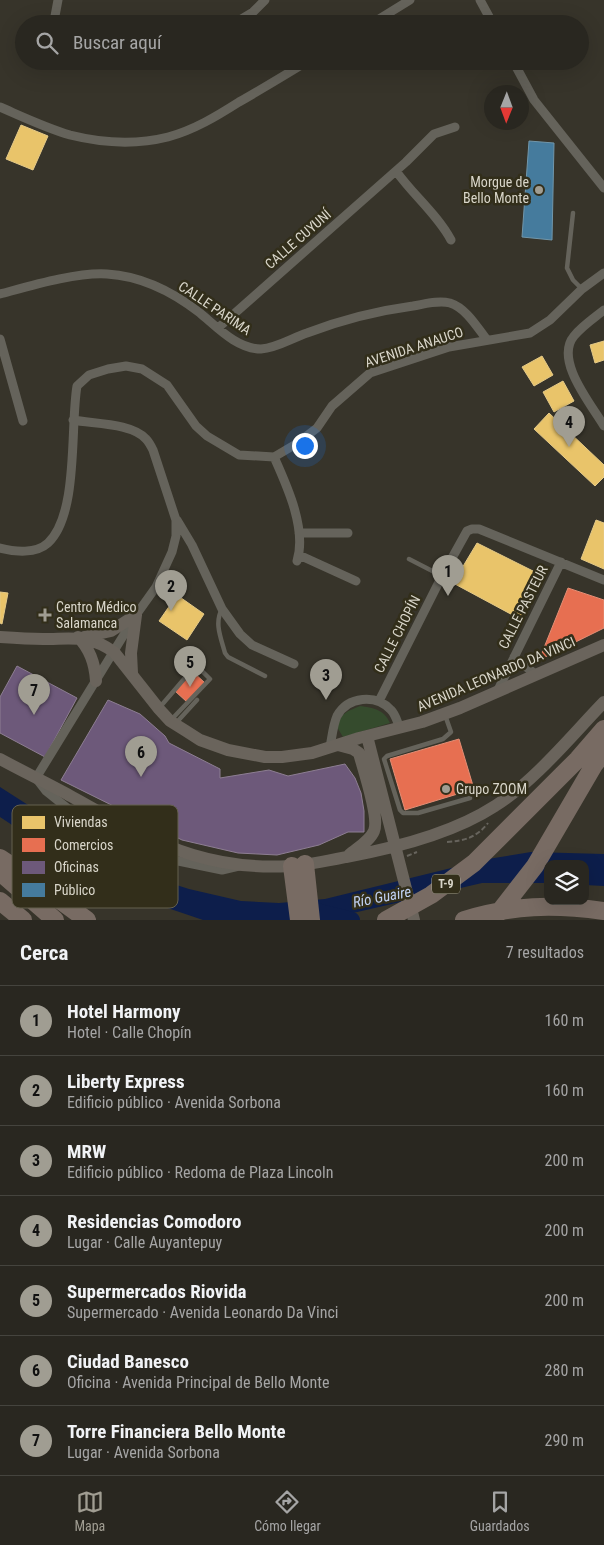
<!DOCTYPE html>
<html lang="es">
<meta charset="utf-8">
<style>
:root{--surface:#292720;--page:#312f29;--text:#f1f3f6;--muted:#a5a5a5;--line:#45443e;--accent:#a09d92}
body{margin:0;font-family:"Roboto Condensed",sans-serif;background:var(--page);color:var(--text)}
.controls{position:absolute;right:15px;bottom:15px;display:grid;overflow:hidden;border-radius:10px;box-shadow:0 5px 20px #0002}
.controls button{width:45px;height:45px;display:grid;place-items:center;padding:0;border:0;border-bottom:1px solid var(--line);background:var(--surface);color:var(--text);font:25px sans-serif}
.compass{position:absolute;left:484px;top:85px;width:45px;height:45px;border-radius:50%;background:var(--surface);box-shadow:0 5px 20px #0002;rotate:181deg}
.you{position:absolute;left:304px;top:445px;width:18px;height:18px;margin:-12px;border:4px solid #fff;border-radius:50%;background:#1a73e8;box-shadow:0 0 0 8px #1a73e833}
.badge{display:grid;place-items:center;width:32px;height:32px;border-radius:50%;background:var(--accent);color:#111;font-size:16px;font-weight:700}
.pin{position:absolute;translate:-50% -41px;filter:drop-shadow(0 1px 2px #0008)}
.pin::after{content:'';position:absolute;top:26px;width:18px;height:15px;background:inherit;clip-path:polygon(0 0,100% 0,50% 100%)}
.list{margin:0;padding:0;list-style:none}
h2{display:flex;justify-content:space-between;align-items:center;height:65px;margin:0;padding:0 20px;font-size:21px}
h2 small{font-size:16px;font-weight:400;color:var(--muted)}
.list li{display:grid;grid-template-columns:32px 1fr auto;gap:15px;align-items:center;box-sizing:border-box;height:70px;padding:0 20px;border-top:1px solid var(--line)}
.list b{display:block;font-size:19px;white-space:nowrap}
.list p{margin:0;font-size:16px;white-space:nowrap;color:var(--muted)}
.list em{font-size:16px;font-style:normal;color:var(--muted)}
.icon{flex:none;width:28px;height:28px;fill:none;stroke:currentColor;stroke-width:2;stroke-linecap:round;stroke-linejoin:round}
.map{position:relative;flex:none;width:604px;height:920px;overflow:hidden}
.search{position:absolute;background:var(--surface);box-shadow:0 5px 20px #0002;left:15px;right:15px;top:15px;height:55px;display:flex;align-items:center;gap:12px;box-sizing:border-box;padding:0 18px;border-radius:28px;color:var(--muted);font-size:19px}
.sheet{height:555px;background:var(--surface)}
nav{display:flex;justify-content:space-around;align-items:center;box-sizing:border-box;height:70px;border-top:1px solid var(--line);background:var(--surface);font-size:14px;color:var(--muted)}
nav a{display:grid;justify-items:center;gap:2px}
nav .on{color:var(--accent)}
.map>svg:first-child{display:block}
.green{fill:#354b2d}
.water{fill:#0d1e4b}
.homes{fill:#e9c46a;stroke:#e4c987}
.shops{fill:#e76f51;stroke:#e38e75}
.offices{fill:#6d597a;stroke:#8d7e92}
.public{fill:#457b9d;stroke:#7196aa}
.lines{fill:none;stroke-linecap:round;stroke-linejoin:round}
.river{stroke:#0d1e4b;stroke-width:16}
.path{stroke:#67645d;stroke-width:2;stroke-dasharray:5 2.5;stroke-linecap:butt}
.lane{stroke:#65635b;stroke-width:4.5}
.street{stroke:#65635b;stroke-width:9}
.secondary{stroke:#6a645c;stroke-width:12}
.highway{stroke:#786b63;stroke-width:18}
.poi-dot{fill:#a09d92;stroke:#322e1a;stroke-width:2}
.labels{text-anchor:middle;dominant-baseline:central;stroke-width:5;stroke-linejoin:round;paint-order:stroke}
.shield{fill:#322e1a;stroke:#a7a495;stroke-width:1}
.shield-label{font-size:12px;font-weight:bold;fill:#d9d6ca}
.poi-label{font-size:14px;fill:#d9d6ca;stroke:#322e1a;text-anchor:start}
.street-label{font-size:14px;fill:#d9d6ca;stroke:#322e1a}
.water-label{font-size:15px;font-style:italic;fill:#c0d1f3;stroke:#322e1a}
.key{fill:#322e1a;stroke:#64604f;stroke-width:1}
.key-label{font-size:14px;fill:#d9d6ca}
</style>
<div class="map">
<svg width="604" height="920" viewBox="0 0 604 920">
<rect width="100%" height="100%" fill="#37342a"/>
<path class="green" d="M360,706C373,708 384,709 390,723L343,737L337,727C342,712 346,712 360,706Z"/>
<path class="water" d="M0,787L106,855L148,876L189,889L241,901L279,903L325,899L488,859L531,852L604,854V886L585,885V864H548V883H482L323,920H203L150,902L91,877L0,817Z"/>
<path class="homes" d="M21,125L48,136L33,170L6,159Z
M604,341V360L595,363L590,345Z
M542,356L553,375L534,386L522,367Z
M563,381L574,401L554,412L543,392Z
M549,413L604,465V477L595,486L534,429Z
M596,520L604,523V569L581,559Z
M477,543L543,576L520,619L453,583Z
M0,592L8,593L2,624L0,623Z
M177,595L204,614L187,640L159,621Z"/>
<path class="shops" d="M568,588L604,600V628L539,660Z
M192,671L205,683L187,702L175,691Z
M459,739L474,789L405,810L390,759Z"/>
<path class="offices" d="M17,666L77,698L45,757L0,733V697Z
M108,700L140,714L165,736L169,743L220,769V778L269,770L288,776L345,764L355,778L361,793L364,811V832H348L319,845L277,855L238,853L182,840L61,780Z"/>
<path class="public" d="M529,141L554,143L552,240L522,237Z"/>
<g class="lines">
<path class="river" d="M317,911L352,920"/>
<path class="path" d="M447,842C465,841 477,837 488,823
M407,856L417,852"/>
<path class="lane" d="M573,213L567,268L573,280L582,289
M409,559L442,576
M222,609C214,623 221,638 225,653L228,657L265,676
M160,707L196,665L210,679L171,720
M445,715L451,732L443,739L387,756L384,759L400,810L403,813H418L470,798
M176,723L197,700
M81,806L91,825L130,845H154"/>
<path class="street" d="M58,0L55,16L59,24
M480,0L493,24
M233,24L253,12L265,0
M371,24L410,0
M513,61L534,100L604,188
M0,107C23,117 46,128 70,135C102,143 136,145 168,137C194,130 217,116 239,102C262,89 285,75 308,61
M396,171C413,195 437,214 451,240
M0,294C30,286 77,272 107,274C142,276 173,292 200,313C217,327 237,349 261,349C277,348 292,338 307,333C341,320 376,311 413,306C425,304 438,300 450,303C466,308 477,327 487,340
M604,310C594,318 582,326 574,336C554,360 591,404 604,426
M218,328L406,162L434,134L455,127
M0,339L23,421
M274,457C287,486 307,529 297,561
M177,520L192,545L222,609L240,634L252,645L294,664
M299,533H348
M0,548C15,552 36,554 48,543C79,514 70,426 77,386L89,375L108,369L126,366L142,369L167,385L196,426L207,436L239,455L274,457L296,444L317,428L332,406L370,373L449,347L530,333L550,320L582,289L604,273
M299,555L356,581
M514,657L535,674
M497,692L561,562
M379,701L442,576L467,531L472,529H479L604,580
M330,747C332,737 333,725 337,716C348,696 376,694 391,710C396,715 397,722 400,728
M64,907L69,898L72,885L76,843L74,819L71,811L46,791L36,778L136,615L156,587L172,552L176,536V520L153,450C151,446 149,442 146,439C132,423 94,424 73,420
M75,915L83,903L147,858L154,856L222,870L239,866"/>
<path class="secondary" d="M0,637C14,638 29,639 43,639C71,639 89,634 114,652L159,709L170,721L186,731L200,740L228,750L265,757H282L312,753L359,738L422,722L460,708L604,645
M78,637C90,649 95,664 96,681
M84,637L111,631L136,615
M132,673L131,653L136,615
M367,736L414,920
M338,745L353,749L359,753C363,769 380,817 374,831C370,841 357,848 349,855
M0,759C22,771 45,782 67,794C108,817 148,841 193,855C223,864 258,868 290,866C308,865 327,861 346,857C395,848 452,834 495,806C534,782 572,735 604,702"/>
<path class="highway" d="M0,858L24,874L87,920
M305,864L311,920
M292,866L299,920
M0,872L55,920
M0,901L23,920
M386,920L431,895L474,863L578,759L604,729
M464,920C514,905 552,904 604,911
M493,920L535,866L594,765L604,752"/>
</g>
<g class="poi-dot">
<circle cx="539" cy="190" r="5"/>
<path d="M42.5 607.5h5v5h5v5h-5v5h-5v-5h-5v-5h5z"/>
<circle cx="446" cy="789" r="5"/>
</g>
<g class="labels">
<rect class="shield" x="432" y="874.5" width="28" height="19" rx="4"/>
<g class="shield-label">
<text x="446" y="884">T-9</text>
</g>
<g class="poi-label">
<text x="529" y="182" text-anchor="end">Morgue de<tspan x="529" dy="16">Bello Monte</tspan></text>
<text x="56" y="607">Centro Médico<tspan x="56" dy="16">Salamanca</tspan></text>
<text x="456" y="789">Grupo ZOOM</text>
</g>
<g class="street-label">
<text transform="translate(298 239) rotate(-41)">CALLE CUYUNÍ</text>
<text transform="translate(215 308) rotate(34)">CALLE PARIMA</text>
<text transform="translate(414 347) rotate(-18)">AVENIDA ANAUCO</text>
<text transform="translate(523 607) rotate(-63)">CALLE PASTEUR</text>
<text transform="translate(397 634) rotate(-63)">CALLE CHOPÍN</text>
<text transform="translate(496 674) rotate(-23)">AVENIDA LEONARDO DA VINCI</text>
</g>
<g class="water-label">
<text transform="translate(382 897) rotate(-11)">Río Guaire</text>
</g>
</g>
<rect x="12" y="805" width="166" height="103" rx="8" class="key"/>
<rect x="22" y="816" width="23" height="13" fill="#e9c46a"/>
<rect x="22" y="838" width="23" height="14" fill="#e76f51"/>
<rect x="22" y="861" width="23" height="13" fill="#6d597a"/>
<rect x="22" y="883" width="23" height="14" fill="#457b9d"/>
<g class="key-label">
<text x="54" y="827">Viviendas</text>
<text x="54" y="850">Comercios</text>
<text x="54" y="872">Oficinas</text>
<text x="54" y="895">Público</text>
</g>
</svg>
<div class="controls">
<button><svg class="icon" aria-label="layers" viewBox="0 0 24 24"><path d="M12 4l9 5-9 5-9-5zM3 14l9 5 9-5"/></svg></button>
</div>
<svg class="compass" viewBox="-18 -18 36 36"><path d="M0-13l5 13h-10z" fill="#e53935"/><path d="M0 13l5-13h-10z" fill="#a5a5a5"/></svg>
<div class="you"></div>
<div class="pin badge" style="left:448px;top:596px">1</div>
<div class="pin badge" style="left:171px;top:611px">2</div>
<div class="pin badge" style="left:326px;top:700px">3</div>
<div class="pin badge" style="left:569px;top:447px">4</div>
<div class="pin badge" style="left:190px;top:687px">5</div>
<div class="pin badge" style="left:141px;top:777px">6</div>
<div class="pin badge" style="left:34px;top:715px">7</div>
<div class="search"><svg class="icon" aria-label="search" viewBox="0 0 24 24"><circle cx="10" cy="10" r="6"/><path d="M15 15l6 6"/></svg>Buscar aquí</div>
</div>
<section class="sheet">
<h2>Cerca<small>7 resultados</small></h2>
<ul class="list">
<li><span class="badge">1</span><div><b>Hotel Harmony</b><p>Hotel · Calle Chopín</p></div><em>160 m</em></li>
<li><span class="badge">2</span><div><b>Liberty Express</b><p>Edificio público · Avenida Sorbona</p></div><em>160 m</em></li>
<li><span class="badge">3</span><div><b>MRW</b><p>Edificio público · Redoma de Plaza Lincoln</p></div><em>200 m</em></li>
<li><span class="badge">4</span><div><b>Residencias Comodoro</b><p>Lugar · Calle Auyantepuy</p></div><em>200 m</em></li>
<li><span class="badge">5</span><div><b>Supermercados Riovida</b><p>Supermercado · Avenida Leonardo Da Vinci</p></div><em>200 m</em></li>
<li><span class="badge">6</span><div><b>Ciudad Banesco</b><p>Oficina · Avenida Principal de Bello Monte</p></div><em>280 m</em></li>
<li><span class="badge">7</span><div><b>Torre Financiera Bello Monte</b><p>Lugar · Avenida Sorbona</p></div><em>290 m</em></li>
</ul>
</section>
<nav>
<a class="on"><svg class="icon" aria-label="map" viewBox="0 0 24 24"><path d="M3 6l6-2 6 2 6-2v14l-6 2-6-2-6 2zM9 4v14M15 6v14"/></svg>Mapa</a>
<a><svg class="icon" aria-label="directions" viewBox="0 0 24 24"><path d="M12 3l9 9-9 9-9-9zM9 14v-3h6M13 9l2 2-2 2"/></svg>Cómo llegar</a>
<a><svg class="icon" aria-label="saved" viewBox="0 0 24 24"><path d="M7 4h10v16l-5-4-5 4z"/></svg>Guardados</a>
</nav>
